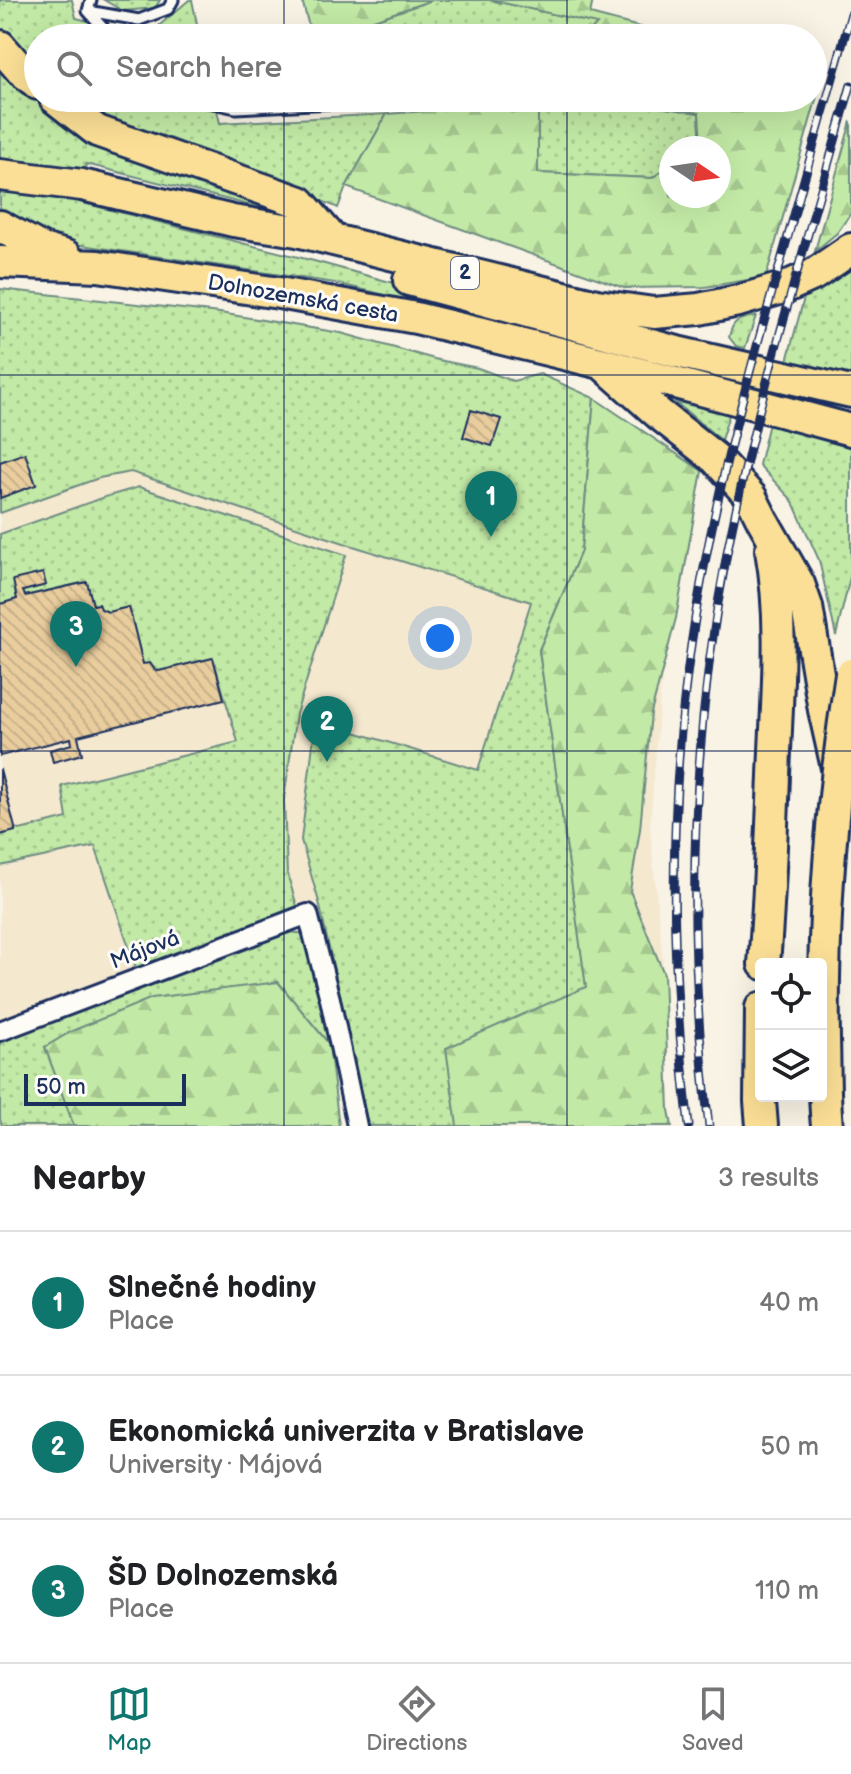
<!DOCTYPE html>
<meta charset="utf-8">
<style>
:root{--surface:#fff;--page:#f2f2f2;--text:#202124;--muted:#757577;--line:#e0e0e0;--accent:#0f766e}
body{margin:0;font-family:"Balsamiq Sans",sans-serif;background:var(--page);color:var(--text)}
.controls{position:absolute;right:24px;bottom:24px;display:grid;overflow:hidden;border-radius:8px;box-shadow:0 8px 32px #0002}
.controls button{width:72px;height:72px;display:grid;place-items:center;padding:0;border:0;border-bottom:2px solid var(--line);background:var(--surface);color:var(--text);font:40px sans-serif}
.compass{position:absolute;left:659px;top:136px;width:72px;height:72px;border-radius:50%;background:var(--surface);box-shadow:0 8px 32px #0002;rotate:103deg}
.scale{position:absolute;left:24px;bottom:20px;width:162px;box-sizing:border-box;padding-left:8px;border:4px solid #1b2f5e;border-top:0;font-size:22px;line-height:28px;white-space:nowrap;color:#1b2f5e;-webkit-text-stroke:6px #fdfcf7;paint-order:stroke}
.you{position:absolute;left:440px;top:638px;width:28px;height:28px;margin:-20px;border:6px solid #fff;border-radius:50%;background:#1a73e8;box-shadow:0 0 0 12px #1a73e833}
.badge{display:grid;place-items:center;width:52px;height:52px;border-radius:50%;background:var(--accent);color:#fff;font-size:26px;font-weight:700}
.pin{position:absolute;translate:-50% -66px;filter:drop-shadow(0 2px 4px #0008)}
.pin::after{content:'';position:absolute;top:42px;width:28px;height:24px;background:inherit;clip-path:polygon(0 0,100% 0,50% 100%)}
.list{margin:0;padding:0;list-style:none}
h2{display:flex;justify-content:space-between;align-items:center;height:104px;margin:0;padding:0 32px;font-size:34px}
h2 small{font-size:26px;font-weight:400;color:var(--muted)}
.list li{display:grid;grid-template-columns:52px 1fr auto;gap:24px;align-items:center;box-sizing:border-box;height:144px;padding:0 32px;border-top:2px solid var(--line)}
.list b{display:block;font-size:30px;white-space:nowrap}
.list p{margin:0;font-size:26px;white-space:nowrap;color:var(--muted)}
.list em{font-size:26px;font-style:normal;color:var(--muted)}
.icon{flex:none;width:44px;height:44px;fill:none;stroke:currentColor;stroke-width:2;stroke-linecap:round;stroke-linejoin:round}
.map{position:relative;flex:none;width:851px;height:1126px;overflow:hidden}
.search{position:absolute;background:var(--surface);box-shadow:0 8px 32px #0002;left:24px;right:24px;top:24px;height:88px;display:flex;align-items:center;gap:20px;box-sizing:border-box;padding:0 28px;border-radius:44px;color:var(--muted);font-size:30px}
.sheet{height:536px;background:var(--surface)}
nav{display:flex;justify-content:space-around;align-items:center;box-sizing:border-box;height:112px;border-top:2px solid var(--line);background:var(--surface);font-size:22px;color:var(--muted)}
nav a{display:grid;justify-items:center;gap:4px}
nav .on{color:var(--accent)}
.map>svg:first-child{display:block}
.built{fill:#f4e8cf}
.grass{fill:url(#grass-dots);stroke:#6e8c82;stroke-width:2}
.forest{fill:url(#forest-firs);stroke:#6e8c82;stroke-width:2}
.building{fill:url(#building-back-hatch);stroke:#1b2f5e;stroke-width:2}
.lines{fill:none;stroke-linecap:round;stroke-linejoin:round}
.service-casing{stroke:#1b2f5e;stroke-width:15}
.minor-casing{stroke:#1b2f5e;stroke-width:24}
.primary-casing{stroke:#1b2f5e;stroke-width:36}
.service{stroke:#fdfcf7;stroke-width:9}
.minor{stroke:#fdfcf7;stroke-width:18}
.primary{stroke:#fbdf96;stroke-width:30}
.rail-casing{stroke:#1b2f5e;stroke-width:9}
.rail{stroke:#fdfcf7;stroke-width:6;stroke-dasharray:18;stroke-linecap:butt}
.primary-bridge-casing{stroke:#1b2f5e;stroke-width:36;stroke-linecap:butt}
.primary-bridge{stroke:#fbdf96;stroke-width:30}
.grid{fill:none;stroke:#1b2f5e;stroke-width:2;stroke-opacity:0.55}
.labels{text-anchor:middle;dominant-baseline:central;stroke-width:6;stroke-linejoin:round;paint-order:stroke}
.shield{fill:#fdfcf7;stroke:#5f6c8c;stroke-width:2}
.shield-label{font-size:20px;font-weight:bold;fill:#1b2f5e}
.street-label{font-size:22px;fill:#1b2f5e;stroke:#fdfcf7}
</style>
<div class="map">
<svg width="851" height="1126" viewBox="0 0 851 1126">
<defs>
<pattern id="grass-dots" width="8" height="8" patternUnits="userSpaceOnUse" patternTransform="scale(2)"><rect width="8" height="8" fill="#c2e9a5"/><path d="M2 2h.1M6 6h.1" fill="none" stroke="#a6c890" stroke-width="1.8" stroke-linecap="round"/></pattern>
<pattern id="forest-firs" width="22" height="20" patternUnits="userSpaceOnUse" patternTransform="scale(2)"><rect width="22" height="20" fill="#c2e9a5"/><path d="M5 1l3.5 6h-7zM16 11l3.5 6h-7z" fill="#a6c890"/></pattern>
<pattern id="building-back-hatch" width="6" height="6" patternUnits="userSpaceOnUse" patternTransform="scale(2)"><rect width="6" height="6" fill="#e9cd9d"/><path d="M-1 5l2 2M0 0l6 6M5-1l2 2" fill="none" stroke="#c7b08a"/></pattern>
</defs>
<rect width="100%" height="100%" fill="#f9f3e5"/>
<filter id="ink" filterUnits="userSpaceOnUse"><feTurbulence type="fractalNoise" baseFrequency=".0125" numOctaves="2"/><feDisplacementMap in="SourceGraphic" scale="16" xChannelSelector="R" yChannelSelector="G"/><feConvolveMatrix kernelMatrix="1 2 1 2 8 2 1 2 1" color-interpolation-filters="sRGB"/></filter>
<g filter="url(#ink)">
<path class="built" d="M0,289L220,313L341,333L438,360L478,368L670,603L660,697L650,827L664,974L669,1110L672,1126H368L319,903L297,906L14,1018L74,1126H0Z"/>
<path class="grass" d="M0,0H72L76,18L113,27L154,30L189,0H192L200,38H38V69L6,37L0,28Z
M104,0H160L155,8L123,11Z
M432,0H490L598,24L584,38H321Z
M0,57L40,100L103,143L313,221L86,164L79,202L314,261L582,335L603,347L335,283L68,243L33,228L0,208Z
M72,98H214L220,123L387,114L346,187L338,208L290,187L104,123Z
M597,98L699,113L701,145L697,148H671V165L652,178L537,173L538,102L587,112Z
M851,268V377L787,361L804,298Z
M0,289L220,313L341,333L438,360L478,368L513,381L540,374L594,398L581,551L539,650L606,1126H368L319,902L301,840L316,720L478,770L531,602L350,545L131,472L99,478L0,513Z
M756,316L745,348L736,346L729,337C733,319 739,319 756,316Z
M674,401L729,415L721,440Z
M769,423L851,444V573L836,636L819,560L792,500L759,465Z
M139,487L346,555L296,714L284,800L287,873L297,906L137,971L95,846L0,866V835L15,831L14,828L20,830L67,818L62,786L238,742L213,658L159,671L155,670L150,663L143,664L129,607L108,612L101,609L99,604L93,605L86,582L25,596L23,591L45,585L43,574L22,578L17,599L0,604V534L105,497Z
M290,932L306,934L329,1044L278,982L45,1047L74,1126H2L0,1119V1041L253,943Z"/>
<path class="forest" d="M302,0H432L321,38H312Z
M490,0H593L590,14L681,38H584L597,24Z
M813,73L823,75L766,277L705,287L624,288L346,187L387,114L538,102V173L652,178L671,165V196H719V148H697L701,145L699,113L606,98H813Z
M851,121V213L837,233L815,251Z
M594,398L702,471L676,618L651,713L640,829L630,891L664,974L669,1110L672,1126H457L446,1048L586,987L539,650L581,551Z
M278,982L329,1044L339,1126H74L45,1047L72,1031L152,998Z"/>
<path class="building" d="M471,410L501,419L492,446L463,437Z
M25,453L36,485L0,498V462Z
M43,573L46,585L23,591L25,596L87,582L93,605L99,604L101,609L108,612L129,607L143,664L150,663L155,670L159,671L213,658L224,699L78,736L82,754L53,762L50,750L72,744L71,738L0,756V604L17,599L13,580Z
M0,769L15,828V831L0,835Z"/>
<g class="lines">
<defs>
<path id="service" d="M91,0L88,11L139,20L168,9L173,0
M88,11L112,38
M190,98L236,108L352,102L386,98"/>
<path id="minor" d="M0,1031L308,914L330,999L357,1126"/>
<path id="primary" d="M0,46L21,70L38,84
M55,98L97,131L300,202L333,240
M0,175L82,185L233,221L297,231L597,305L654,313L699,309L738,301L786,287L813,275L851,249
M0,226L42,249L66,256
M0,262L98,266L279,293L416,318L601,363L851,430
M409,280L677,352L851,392
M606,367L659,414L716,459L751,497L763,521L799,584L807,607L824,710L837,768L851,806
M764,964C770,893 772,822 775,751C778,683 783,617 771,550
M761,1008L760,1101L762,1126"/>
</defs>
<use href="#service" class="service-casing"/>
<use href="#minor" class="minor-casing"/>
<use href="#primary" class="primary-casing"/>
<use href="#service" class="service"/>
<use href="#minor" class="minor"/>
<use href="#primary" class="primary"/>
<defs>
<path id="rail" d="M689,1126C670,966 668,804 691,645C709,519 742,397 777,275C802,188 826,101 851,14
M709,1126C686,935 690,742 727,553C758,395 807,240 851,85"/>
</defs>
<use href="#rail" class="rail-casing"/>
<use href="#rail" class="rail"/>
<defs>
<path id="primary-bridge" d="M827,1126C824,1097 825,1069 824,1040C822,917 832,795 851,674"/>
</defs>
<use href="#primary-bridge" class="primary-bridge-casing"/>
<use href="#primary-bridge" class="primary-bridge"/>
</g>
</g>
<path class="grid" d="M284,0V38M567,0V38M284,98V1126M567,98V1126M0,375H851M0,751H851"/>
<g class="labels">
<rect class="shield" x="451" y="257" width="28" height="32" rx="6"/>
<g class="shield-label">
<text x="465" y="273">2</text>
</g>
<g class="street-label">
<text transform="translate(303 299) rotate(10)">Dolnozemská cesta</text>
<text transform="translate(145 950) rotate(-21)">Májová</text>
</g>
</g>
</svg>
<div class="controls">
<button><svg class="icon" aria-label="locate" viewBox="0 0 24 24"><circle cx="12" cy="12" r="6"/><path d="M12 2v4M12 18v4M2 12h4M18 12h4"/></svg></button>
<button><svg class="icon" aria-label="layers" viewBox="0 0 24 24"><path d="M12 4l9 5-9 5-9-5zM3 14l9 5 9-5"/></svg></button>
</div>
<svg class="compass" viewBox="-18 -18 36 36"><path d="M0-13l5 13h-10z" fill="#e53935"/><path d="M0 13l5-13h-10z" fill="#757577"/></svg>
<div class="scale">50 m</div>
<div class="you"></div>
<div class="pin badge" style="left:491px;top:537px">1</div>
<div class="pin badge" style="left:327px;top:762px">2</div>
<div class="pin badge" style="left:76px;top:667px">3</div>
<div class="search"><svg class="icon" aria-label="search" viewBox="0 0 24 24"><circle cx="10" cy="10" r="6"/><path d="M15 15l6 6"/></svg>Search here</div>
</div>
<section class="sheet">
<h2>Nearby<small>3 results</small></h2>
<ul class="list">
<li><span class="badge">1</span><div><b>Slnečné hodiny</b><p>Place</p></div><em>40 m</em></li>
<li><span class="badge">2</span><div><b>Ekonomická univerzita v Bratislave</b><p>University · Májová</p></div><em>50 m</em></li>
<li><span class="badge">3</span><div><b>ŠD Dolnozemská</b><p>Place</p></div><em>110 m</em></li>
</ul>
</section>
<nav>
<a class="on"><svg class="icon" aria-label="map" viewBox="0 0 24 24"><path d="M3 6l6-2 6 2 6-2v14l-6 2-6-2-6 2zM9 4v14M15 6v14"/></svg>Map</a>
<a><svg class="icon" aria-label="directions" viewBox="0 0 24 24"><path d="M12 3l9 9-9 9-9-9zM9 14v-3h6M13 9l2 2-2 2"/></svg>Directions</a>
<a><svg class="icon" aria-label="saved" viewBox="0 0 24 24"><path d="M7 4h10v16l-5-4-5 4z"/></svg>Saved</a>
</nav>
